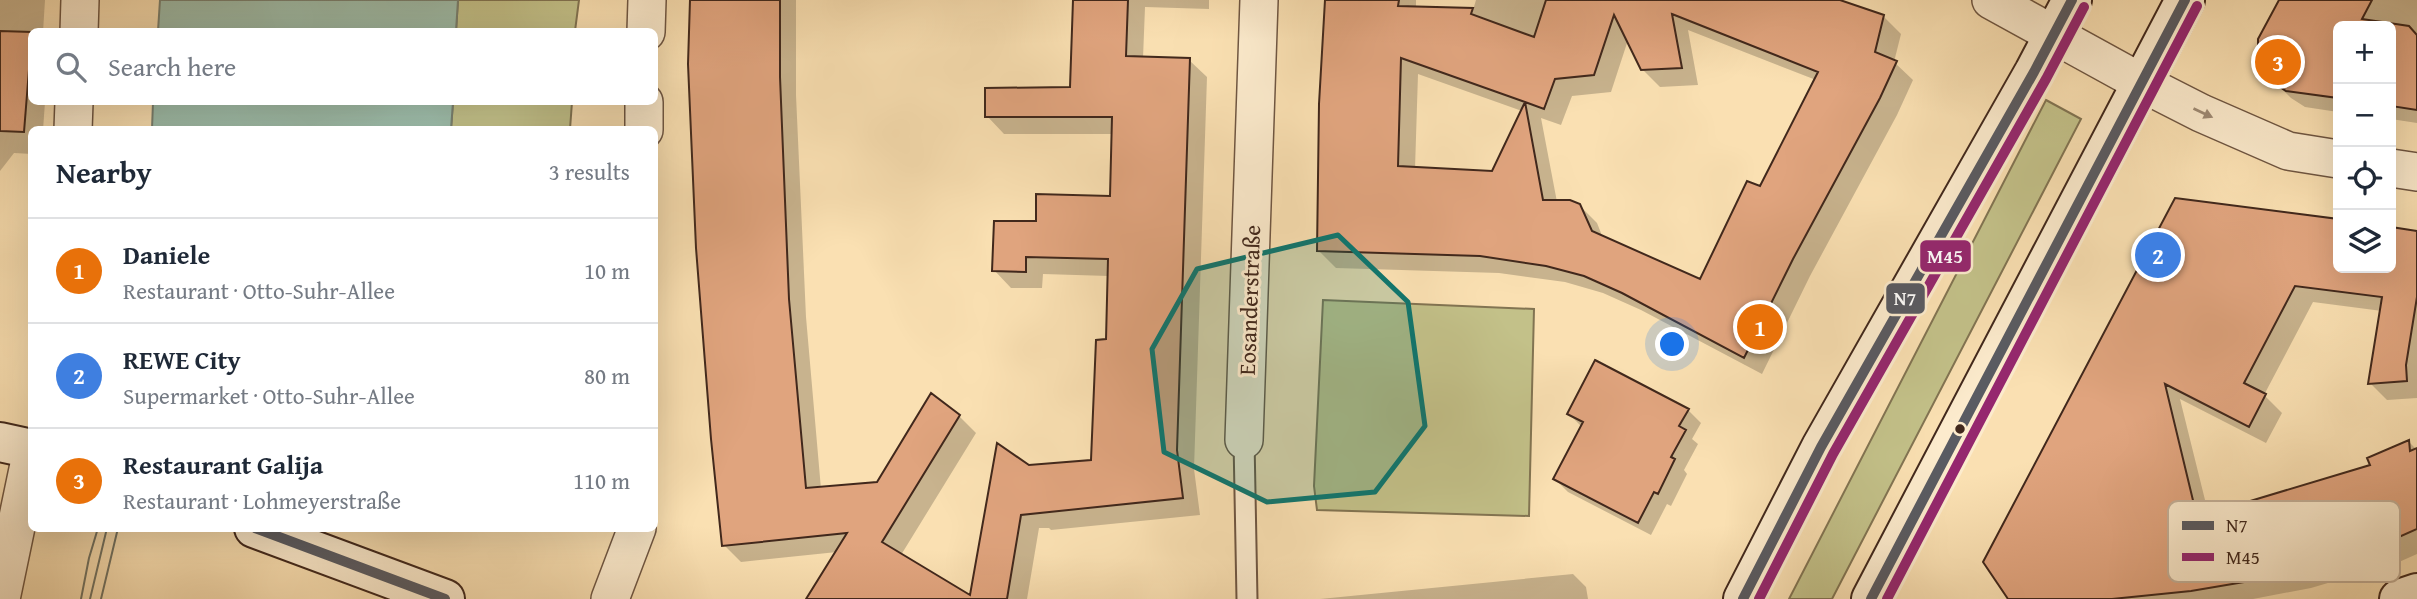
<!DOCTYPE html>
<meta charset="utf-8">
<style>
:root{--surface:#fff;--page:#f2f2f3;--text:#1f2937;--muted:#747a83;--line:#e0e1e3;--accent:#8f2418}
body{margin:0;font-family:"Gentium Book Plus",serif;background:var(--page);color:var(--text)}
.controls{position:absolute;right:21px;top:21px;display:grid;overflow:hidden;border-radius:10px;box-shadow:0 7px 28px #0002}
.controls button{width:63px;height:63px;display:grid;place-items:center;padding:0;border:0;border-bottom:2px solid var(--line);background:var(--surface);color:var(--text);font:35px sans-serif}
.you{position:absolute;left:1673px;top:345px;width:24px;height:24px;margin:-18px;border:5px solid #fff;border-radius:50%;background:#1a73e8;box-shadow:0 0 0 10px #1a73e833}
.badge{display:grid;place-items:center;width:46px;height:46px;border-radius:50%;background:var(--accent);color:#fff;font-size:23px;font-weight:700}
.pin{position:absolute;translate:-50% -50%;border:4px solid #fff;box-shadow:0 2px 7px #0006}
.list{margin:0;padding:0;list-style:none}
h2{display:flex;justify-content:space-between;align-items:center;height:91px;margin:0;padding:0 28px;font-size:30px}
h2 small{font-size:23px;font-weight:400;color:var(--muted)}
.list li{display:grid;grid-template-columns:46px 1fr auto;gap:21px;align-items:center;box-sizing:border-box;height:105px;padding:0 28px;border-top:2px solid var(--line)}
.list b{display:block;font-size:26px;white-space:nowrap}
.list p{margin:0;font-size:23px;white-space:nowrap;color:var(--muted)}
.list em{font-size:23px;font-style:normal;color:var(--muted)}
.icon{flex:none;width:38px;height:38px;fill:none;stroke:currentColor;stroke-width:2;stroke-linecap:round;stroke-linejoin:round}
.map{position:relative;flex:none;width:2417px;height:599px;overflow:hidden}
.search{position:absolute;background:var(--surface);box-shadow:0 7px 28px #0002;left:28px;top:28px;width:630px;height:77px;display:flex;align-items:center;gap:18px;box-sizing:border-box;padding:0 24px;border-radius:10px;color:var(--muted);font-size:26px}
.panel{position:absolute;background:var(--surface);box-shadow:0 7px 28px #0002;left:28px;top:126px;width:630px;height:406px;border-radius:10px}
.map>svg:first-child{display:block}
.green{fill:#c3c189;stroke:#827452;stroke-width:2}
.water{fill:#9ebdaa;stroke:#798171;stroke-width:2}
.pier{fill:#fae0b2}
.shadow{fill:#0003;fill-rule:evenodd}
.lines{fill:none;stroke-linecap:round;stroke-linejoin:round}
.shore{stroke:#707263;stroke-width:2}
.building{fill:#e0a47e;stroke:#41281c;stroke-width:2;fill-rule:evenodd}
.service-casing{stroke:#6f5642;stroke-width:23}
.minor-casing{stroke:#6f5642;stroke-width:40}
.secondary-casing{stroke:#41281c;stroke-width:42}
.service{stroke:#fcebcd;stroke-width:19}
.minor{stroke:#fcebcd;stroke-width:37}
.secondary{stroke:#fcebcd;stroke-width:38}
.bus-1-casing{stroke:#fcebcd;stroke-width:16}
.bus-2-casing{stroke:#fcebcd;stroke-width:16}
.bus-1{stroke:#595b62;stroke-width:10}
.bus-2{stroke:#95276e;stroke-width:10}
.oneway{fill:#9e8a74}
.marked{fill:#0f766e;fill-opacity:0.2;stroke:#0f766e;stroke-width:5;stroke-linejoin:round}
.bus-dot{fill:#41281c;stroke:#fcebcd;stroke-width:2.5}
.labels{text-anchor:middle;dominant-baseline:central;stroke-width:6;stroke-linejoin:round;paint-order:stroke}
.street-label{font-size:23px;fill:#41281c;stroke:#fcebcd}
.key{fill:#fcebcd;stroke:#c4b098;stroke-width:2}
.key-label{font-size:19px;fill:#41281c}
.line-badge{stroke:#fcebcd;stroke-width:2.5}
.badge-label{font-size:19px;text-anchor:middle;font-weight:bold;fill:#fff}
</style>
<div class="map">
<svg width="2417" height="599" viewBox="0 0 2417 599">
<rect width="100%" height="100%" fill="#fae0b2"/>
<filter id="stains"><feTurbulence type="fractalNoise" baseFrequency=".00286" numOctaves="4"/><feColorMatrix values="0 0 0 0 .2 0 0 0 0 .09 0 0 0 0 .02 0 0 0 .5 -.17"/></filter>
<radialGradient id="worn" r=".72"><stop offset=".6" stop-color="#630" stop-opacity="0"/><stop offset="1" stop-color="#630" stop-opacity=".3"/></radialGradient>
<path class="green" d="M458,0H579L575,31H456Z
M2046,100L2081,119L1832,599H1789Z
M453,102H572L570,129H451Z
M1323,300L1534,309L1529,516L1317,510L1314,486Z"/>
<path class="water" d="M160,0H458L456,31H158Z
M153,102H453L451,129H152Z"/>
<path class="pier" d="M428,528L406,599H217L85,551L92,529Z"/>
<path class="shadow" d="M0,0H45L43,32H32V102H45L43,130H32V154L14,153L0,171Z
M692,0H796V95L806,317L821,489L878,484L959,416L976,433L901,555L971,598L1028,467L1092,461L1108,341L1109,276L1043,274L1042,288H1011L994,270L1038,223L1112,198L1113,134H1004L987,116L1072,89L1074,0H1209V9L1145,7L1143,58L1189,60L1207,77L1194,469L1200,515L1051,530L1049,528H1039L1027,599H818L837,552L741,562L724,545Z
M1325,0H1416V8L1473,10L1476,0H1834L1883,16L1901,34L1894,62L1913,80L1897,115L1810,276L1762,374L1641,310L1603,293L1565,282L1499,273L1336,268L1318,250ZM1688,30L1816,80L1761,188L1701,281L1603,238L1597,223L1579,205L1557,202L1541,118L1561,125L1572,96L1611,92L1628,40L1642,69L1660,87L1698,85ZM1418,74L1522,111L1493,173L1415,169Z
M2281,0H2417V123L2391,119V26H2338V112L2305,107L2291,98L2273,80Z
M2287,213L2338,220V268H2391V228L2417,233V398L2387,400L2370,383L2382,311L2313,302L2264,395L2282,413L2266,443L2180,399L2209,516L2372,466L2409,442L2417,450V554L2399,562L2311,588L2253,599H2010Z
M1688,410L1701,423L1692,439L1698,444L1684,470L1687,474L1671,506L1667,504L1651,535L1568,492L1555,479L1582,427L1569,414Z
M1573,574L1586,587L1588,599H1320Z"/>
<g class="lines">
<path class="shore" d="M81,599L89,558L98,528
M90,599L107,528
M101,599L118,528"/>
</g>
<path class="building" d="M690,0H780V77L789,299L806,488L877,482L931,393L960,415L882,542L970,595L997,443L1029,465L1091,460L1096,340L1106,339L1108,259L1026,257V272L992,271L994,221H1036V194L1110,196L1112,117H985V88L1070,87L1073,0H1128L1126,56L1190,58L1177,450L1183,498L1021,515L1007,599H806L847,533L722,546L711,439L696,248L688,64Z
M1325,0H1399L1398,6L1473,8L1471,14L1534,37L1546,0H1840L1884,15L1875,52L1897,61L1880,98L1793,259L1744,358L1622,293L1584,276L1546,266L1480,256L1317,251L1319,104ZM1672,14L1818,72L1760,186L1747,181L1700,279L1592,231L1580,204L1570,200H1543L1525,102L1544,109L1555,79L1594,75L1614,15L1641,70L1682,68ZM1401,58L1525,102L1492,171L1398,166Z
M2279,0H2372L2362,19L2409,26L2417,35V110L2391,106V26H2338V98L2286,91L2271,81L2258,56V39Z
M0,31L32,32L24,132L0,131Z
M2175,198L2338,219V268H2391V227L2417,231V297L2406,365L2407,381L2368,384L2382,297L2295,286L2244,383L2266,394L2249,427L2165,384L2197,517L2370,465L2367,458L2409,440L2410,451L2417,448V529L2381,545L2313,566L2256,580L2191,591L2112,599H2008L1983,562Z
M1595,360L1689,409L1679,426L1686,430L1671,457L1675,459L1658,494L1654,492L1638,523L1553,479L1583,422L1567,414Z"/>
<g class="lines">
<defs>
<path id="service" d="M1244,440L1247,599"/>
<path id="minor" d="M1991,0L2142,83L2201,113L2288,151L2338,159
M79,32L80,0
M646,32L647,0
M73,130L74,102
M644,130V102
M2391,168L2417,172
M1244,440L1259,0
M1,599L32,450
M610,599L637,528"/>
<path id="secondary" d="M0,442L32,449
M254,528L445,599
M1743,599L1821,447L2034,72L2072,0
M1871,599L2185,0
M2399,599L2417,593"/>
</defs>
<use href="#service" class="service-casing"/>
<use href="#minor" class="minor-casing"/>
<use href="#secondary" class="secondary-casing"/>
<use href="#service" class="service"/>
<use href="#minor" class="minor"/>
<use href="#secondary" class="secondary"/>
<defs>
<path id="bus-1" d="M255,528L445,599
M1743,599L1821,447L2034,72L2072,0
M1871,599L2185,0"/>
<path id="bus-2" d="M1759,599L1833,454L2046,79L2084,7
M1887,599L2197,6"/>
</defs>
<use href="#bus-1" class="bus-1-casing"/>
<use href="#bus-2" class="bus-2-casing"/>
<use href="#bus-1" class="bus-1"/>
<use href="#bus-2" class="bus-2"/>
</g>
<defs><path id="oneway-solid" d="M-6-.8H1V-3.2L6.5 0L1 3.2V.8H-6Z" transform="scale(1.75)"/></defs>
<use class="oneway" href="#oneway-solid" transform="translate(2203 113) rotate(25)"/>
<path class="marked" d="M1338,235L1408,302L1425,426L1375,492L1267,502L1164,452L1152,349L1197,269Z"/>
<circle class="bus-dot" cx="1960" cy="429" r="6"/>
<g class="labels">
<g class="street-label">
<text transform="translate(1249 300) rotate(-88)">Eosanderstraße</text>
</g>
</g>
<rect x="2168" y="501" width="232" height="81" rx="10" class="key"/>
<rect x="2182" y="521" width="32" height="9" fill="#595b62"/>
<rect x="2182" y="553" width="32" height="8" fill="#95276e"/>
<g class="key-label">
<text x="2226" y="532">N7</text>
<text x="2226" y="564">M45</text>
</g>
<g class="line-badge">
<rect x="1919" y="239" width="53" height="34" rx="7" fill="#95276e"/>
<rect x="1885" y="282" width="41" height="33" rx="7" fill="#595b62"/>
</g>
<g class="badge-label">
<text x="1945" y="263">M45</text>
<text x="1905" y="305">N7</text>
</g>
<rect width="100%" height="100%" filter="url(#stains)"/>
<rect width="100%" height="100%" fill="url(#worn)"/>
</svg>
<div class="controls">
<button>+</button>
<button>−</button>
<button><svg class="icon" aria-label="locate" viewBox="0 0 24 24"><circle cx="12" cy="12" r="6"/><path d="M12 2v4M12 18v4M2 12h4M18 12h4"/></svg></button>
<button><svg class="icon" aria-label="layers" viewBox="0 0 24 24"><path d="M12 4l9 5-9 5-9-5zM3 14l9 5 9-5"/></svg></button>
</div>
<div class="you"></div>
<div class="pin badge" style="left:1760px;top:327px;background:#e8710a">1</div>
<div class="pin badge" style="left:2158px;top:255px;background:#3f7fe0">2</div>
<div class="pin badge" style="left:2278px;top:62px;background:#e8710a">3</div>
<div class="search"><svg class="icon" aria-label="search" viewBox="0 0 24 24"><circle cx="10" cy="10" r="6"/><path d="M15 15l6 6"/></svg>Search here</div>
<section class="panel">
<h2>Nearby<small>3 results</small></h2>
<ul class="list">
<li><span class="badge" style="background:#e8710a">1</span><div><b>Daniele</b><p>Restaurant · Otto-Suhr-Allee</p></div><em>10 m</em></li>
<li><span class="badge" style="background:#3f7fe0">2</span><div><b>REWE City</b><p>Supermarket · Otto-Suhr-Allee</p></div><em>80 m</em></li>
<li><span class="badge" style="background:#e8710a">3</span><div><b>Restaurant Galija</b><p>Restaurant · Lohmeyerstraße</p></div><em>110 m</em></li>
</ul>
</section>
</div>
